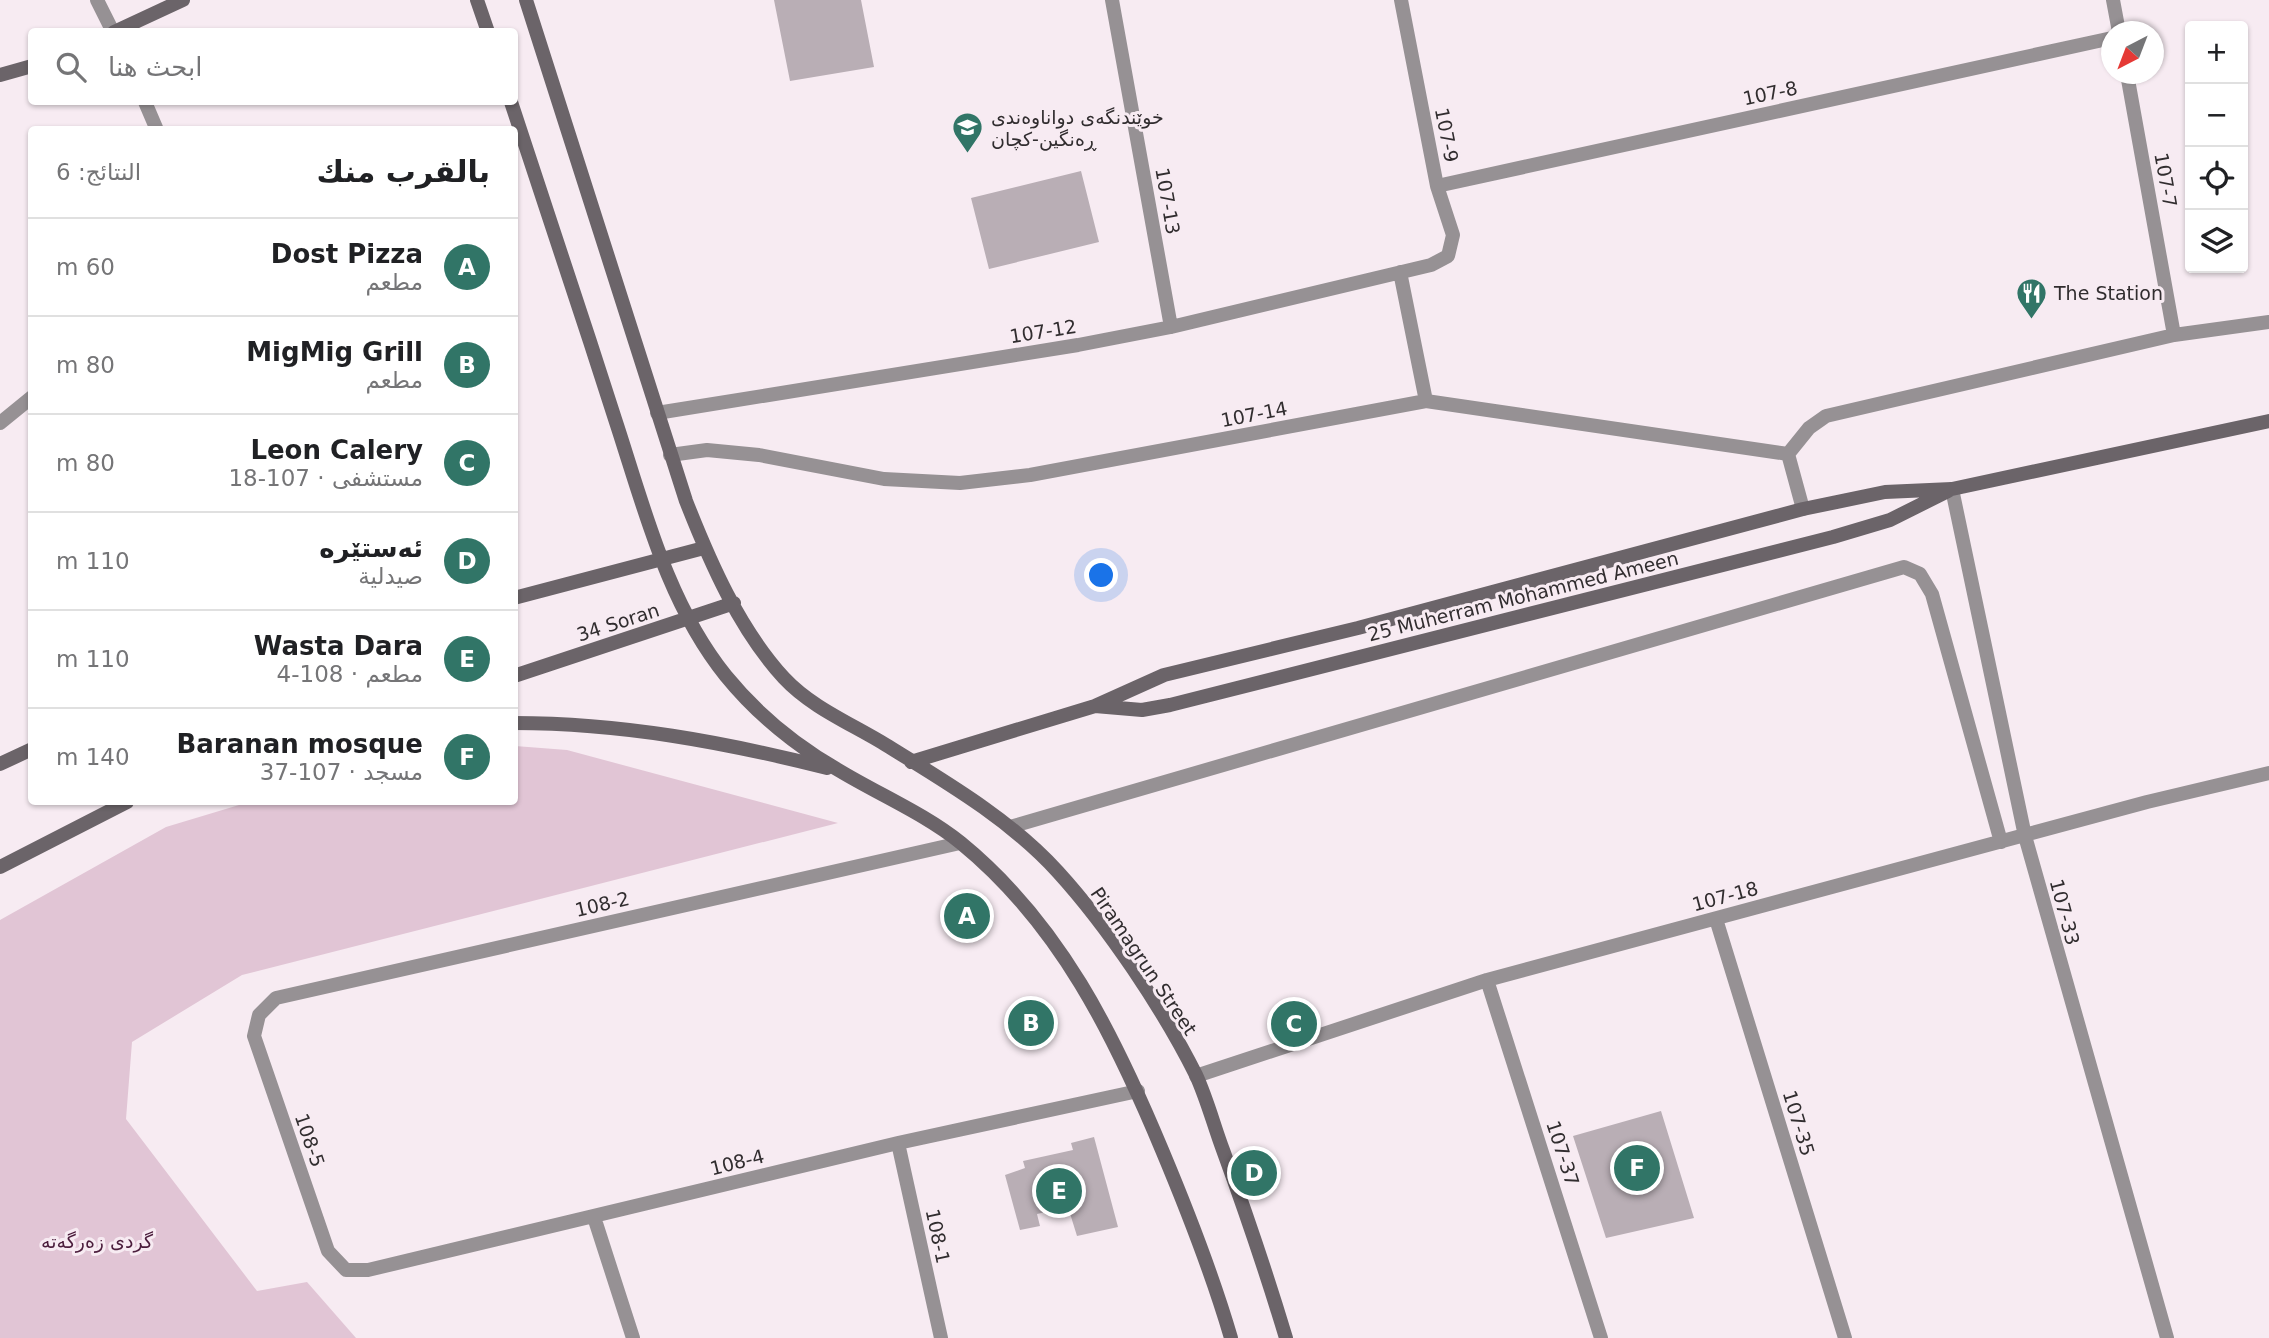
<!DOCTYPE html>
<html lang="ar">
<meta charset="utf-8">
<style>
:root{--surface:#fff;--page:#f6f6f6;--text:#202124;--muted:#757577;--line:#e0e0e0;--accent:#317567}
body{margin:0;font-family:"DejaVu Sans",Vazirmatn,sans-serif;background:var(--page);color:var(--text);direction:rtl}
.controls{position:absolute;right:21px;top:21px;display:grid;overflow:hidden;border-radius:7px;box-shadow:0 2px 5px #0004}
.controls button{width:63px;height:63px;display:grid;place-items:center;padding:0;border:0;border-bottom:2px solid var(--line);background:var(--surface);color:var(--text);font:35px sans-serif}
.compass{position:absolute;left:2101px;top:21px;width:63px;height:63px;border-radius:50%;background:var(--surface);box-shadow:0 2px 5px #0004;rotate:222deg}
.you{position:absolute;left:1102px;top:576px;width:24px;height:24px;margin:-18px;border:5px solid #fff;border-radius:50%;background:#1a73e8;box-shadow:0 0 0 10px #1a73e833}
.badge{display:grid;place-items:center;width:46px;height:46px;border-radius:50%;background:var(--accent);color:#fff;font-size:23px;font-weight:700}
.pin{position:absolute;translate:-50% -50%;border:4px solid #fff;box-shadow:0 2px 7px #0006}
.list{margin:0;padding:0;list-style:none}
h2{display:flex;justify-content:space-between;align-items:center;height:91px;margin:0;padding:0 28px;font-size:30px}
h2 small{font-size:23px;font-weight:400;color:var(--muted)}
.list li{display:grid;grid-template-columns:46px 1fr auto;gap:21px;align-items:center;box-sizing:border-box;height:98px;padding:0 28px;border-top:2px solid var(--line)}
.list b{display:block;font-size:26px;white-space:nowrap}
.list p{margin:0;font-size:23px;white-space:nowrap;color:var(--muted)}
.list em{font-size:23px;font-style:normal;color:var(--muted)}
.icon{flex:none;width:38px;height:38px;fill:none;stroke:currentColor;stroke-width:2;stroke-linecap:round;stroke-linejoin:round}
.map{position:relative;flex:none;width:2269px;height:1338px;overflow:hidden;direction:ltr}
.search{position:absolute;background:var(--surface);box-shadow:0 2px 5px #0004;left:28px;top:28px;width:490px;height:77px;display:flex;align-items:center;gap:18px;box-sizing:border-box;padding:0 24px;border-radius:7px;color:var(--muted);font-size:26px}
.panel{position:absolute;background:var(--surface);box-shadow:0 2px 5px #0004;left:28px;top:126px;width:490px;height:679px;border-radius:7px;direction:rtl}
.map>svg:first-child{display:block}
.green{fill:#e1c5d5}
.building{fill:#b9aeb5}
.lines{fill:none;stroke-linecap:round;stroke-linejoin:round}
.street{stroke:#969194;stroke-width:14}
.secondary{stroke:#6b6469;stroke-width:14}
.labels{text-anchor:middle;dominant-baseline:central;stroke-width:6;stroke-linejoin:round;paint-order:stroke}
.street-label{font-size:19px;fill:#312d2f;stroke:#f7ebf2}
.poi-label{font-size:19px;fill:#312d2f;stroke:#f7ebf2;text-anchor:start}
.park-label{font-size:19px;fill:#4b1d3c;stroke:#f7ebf2}
</style>
<div class="map">
<svg width="2269" height="1338" viewBox="0 0 2269 1338">
<rect width="100%" height="100%" fill="#f7ebf2"/>
<path class="green" d="M515,746L567,750L838,823L242,975L132,1042L126,1119L257,1291L307,1282L356,1338H0V920L166,827L249,802H514Z"/>
<path class="building" d="M774,0H861L874,67L790,81Z
M1081,171L1099,242L989,269L971,198Z
M1661,1111L1694,1218L1606,1238L1573,1136Z
M1094,1137L1118,1227L1077,1236L1068,1207L1037,1214L1040,1226L1020,1230L1005,1175L1025,1168L1023,1161L1073,1150L1071,1143Z"/>
<g class="lines">
<path class="street" d="M97,0L113,32
M1112,0L1171,327
M2113,0L2119,32
M2127,74L2174,335
M145,102L157,130
M1437,186L2112,38
M1400,272L1426,401
M657,413L1078,345L1171,327L1431,265L1448,256L1453,235L1437,186L1401,0
M0,423L32,397
M1788,454L1809,428L1826,416L2174,335L2269,322
M670,455L707,450L759,455L884,479L960,483L1030,475L1426,401L1788,454L1803,509
M1952,489L2025,836L2167,1338
M1010,827L1904,567L1920,574L1932,594L2001,842
M960,843L276,998L259,1015L254,1036L328,1251L346,1270H368L898,1143L1138,1091
M1716,919L1845,1338
M1487,980L1601,1338
M1196,1076L1487,980L2147,802L2269,773
M898,1143L941,1338
M594,1217L633,1338"/>
<path class="secondary" d="M477,0L488,32
M526,0L686,501C710,562 739,629 784,678C812,708 852,724 886,745C946,782 1011,820 1058,872C1108,927 1163,1009 1196,1075C1207,1099 1214,1126 1223,1150C1246,1213 1267,1275 1286,1338
M114,32L183,0
M0,75L32,66
M511,102C546,207 581,313 615,419C644,507 667,603 726,676C757,714 798,747 840,771C880,795 925,814 961,843C1060,924 1114,1035 1162,1150C1188,1212 1212,1273 1231,1338
M514,598L704,548
M514,676L734,603
M1095,706L1142,710L1170,705L1833,537L1890,520L1948,491
M514,723C621,723 724,742 827,768
M911,762L1095,706L1164,675L1358,628L1803,509L1885,492L1952,489L2269,421
M0,764L32,749
M0,867L127,802"/>
</g>
<defs>
<symbol id="school-pin" viewBox="-11 -11 22 30"><path d="M0 17L-7.5 6A9.5 9.5 0 1 1 7.5 6Z" fill="#317567" stroke="#f7ebf2"/><path d="M0-5L7-2L0 1L-7-2ZM-4 1L0 2.5L4 1V4Q0 6-4 4Z" fill="#fff"/></symbol>
<symbol id="restaurant-pin" viewBox="-11 -11 22 30"><path d="M0 17L-7.5 6A9.5 9.5 0 1 1 7.5 6Z" fill="#317567" stroke="#f7ebf2"/><path d="M-5-6h1v4h1v-4h1v4h1v-4h1v5L-1.5 .5V6h-2V.5L-5-1ZM5-6V6H3V1.5H1.5Q1.5-4 5-6Z" fill="#fff"/></symbol>
</defs>
<g fill-rule="evenodd">
<use href="#school-pin" x="950" y="110" width="35" height="47"/>
<use href="#restaurant-pin" x="2014" y="276" width="35" height="47"/>
</g>
<g class="labels">
<g class="street-label">
<text transform="translate(1770 93) rotate(-12)">107-8</text>
<text transform="translate(1447 135) rotate(79)">107-9</text>
<text transform="translate(2166 180) rotate(80)">107-7</text>
<text transform="translate(1168 201) rotate(80)">107-13</text>
<text transform="translate(1043 331) rotate(-9)">107-12</text>
<text transform="translate(1254 414) rotate(-11)">107-14</text>
<text transform="translate(1523 596) rotate(-14)">25 Muherram Mohammed Ameen</text>
<text transform="translate(618 622) rotate(-18)">34 Soran</text>
<text transform="translate(1725 896) rotate(-15)">107-18</text>
<text transform="translate(602 904) rotate(-13)">108-2</text>
<text transform="translate(2065 912) rotate(75)">107-33</text>
<text transform="translate(1144 961) rotate(56)">Piramagrun Street</text>
<text transform="translate(1799 1123) rotate(73)">107-35</text>
<text transform="translate(310 1140) rotate(71)">108-5</text>
<text transform="translate(1563 1153) rotate(72)">107-37</text>
<text transform="translate(737 1162) rotate(-14)">108-4</text>
<text transform="translate(938 1236) rotate(78)">108-1</text>
</g>
<g class="poi-label">
<text x="991" y="117">خوێندنگەی دواناوەندی<tspan x="991" dy="22">ڕەنگین-کچان</tspan></text>
<text x="2054" y="293">The Station</text>
</g>
<g class="park-label">
<text x="97" y="1241">گردی زەرگەتە</text>
</g>
</g>
</svg>
<div class="controls">
<button>+</button>
<button>−</button>
<button><svg class="icon" aria-label="locate" viewBox="0 0 24 24"><circle cx="12" cy="12" r="6"/><path d="M12 2v4M12 18v4M2 12h4M18 12h4"/></svg></button>
<button><svg class="icon" aria-label="layers" viewBox="0 0 24 24"><path d="M12 4l9 5-9 5-9-5zM3 14l9 5 9-5"/></svg></button>
</div>
<svg class="compass" viewBox="-18 -18 36 36"><path d="M0-13l5 13h-10z" fill="#e53935"/><path d="M0 13l5-13h-10z" fill="#757577"/></svg>
<div class="you"></div>
<div class="pin badge" style="left:967px;top:916px">A</div>
<div class="pin badge" style="left:1031px;top:1023px">B</div>
<div class="pin badge" style="left:1294px;top:1024px">C</div>
<div class="pin badge" style="left:1254px;top:1173px">D</div>
<div class="pin badge" style="left:1059px;top:1191px">E</div>
<div class="pin badge" style="left:1637px;top:1168px">F</div>
<div class="search"><svg class="icon" aria-label="search" viewBox="0 0 24 24"><circle cx="10" cy="10" r="6"/><path d="M15 15l6 6"/></svg>ابحث هنا</div>
<section class="panel">
<h2>بالقرب منك<small>النتائج: 6</small></h2>
<ul class="list">
<li><span class="badge">A</span><div><b>Dost Pizza</b><p>مطعم</p></div><em>60 m</em></li>
<li><span class="badge">B</span><div><b>MigMig Grill</b><p>مطعم</p></div><em>80 m</em></li>
<li><span class="badge">C</span><div><b>Leon Calery</b><p>مستشفى · 107-18</p></div><em>80 m</em></li>
<li><span class="badge">D</span><div><b>ئەستێرە</b><p>صيدلية</p></div><em>110 m</em></li>
<li><span class="badge">E</span><div><b>Wasta Dara</b><p>مطعم · 108-4</p></div><em>110 m</em></li>
<li><span class="badge">F</span><div><b>Baranan mosque</b><p>مسجد · 107-37</p></div><em>140 m</em></li>
</ul>
</section>
</div>
